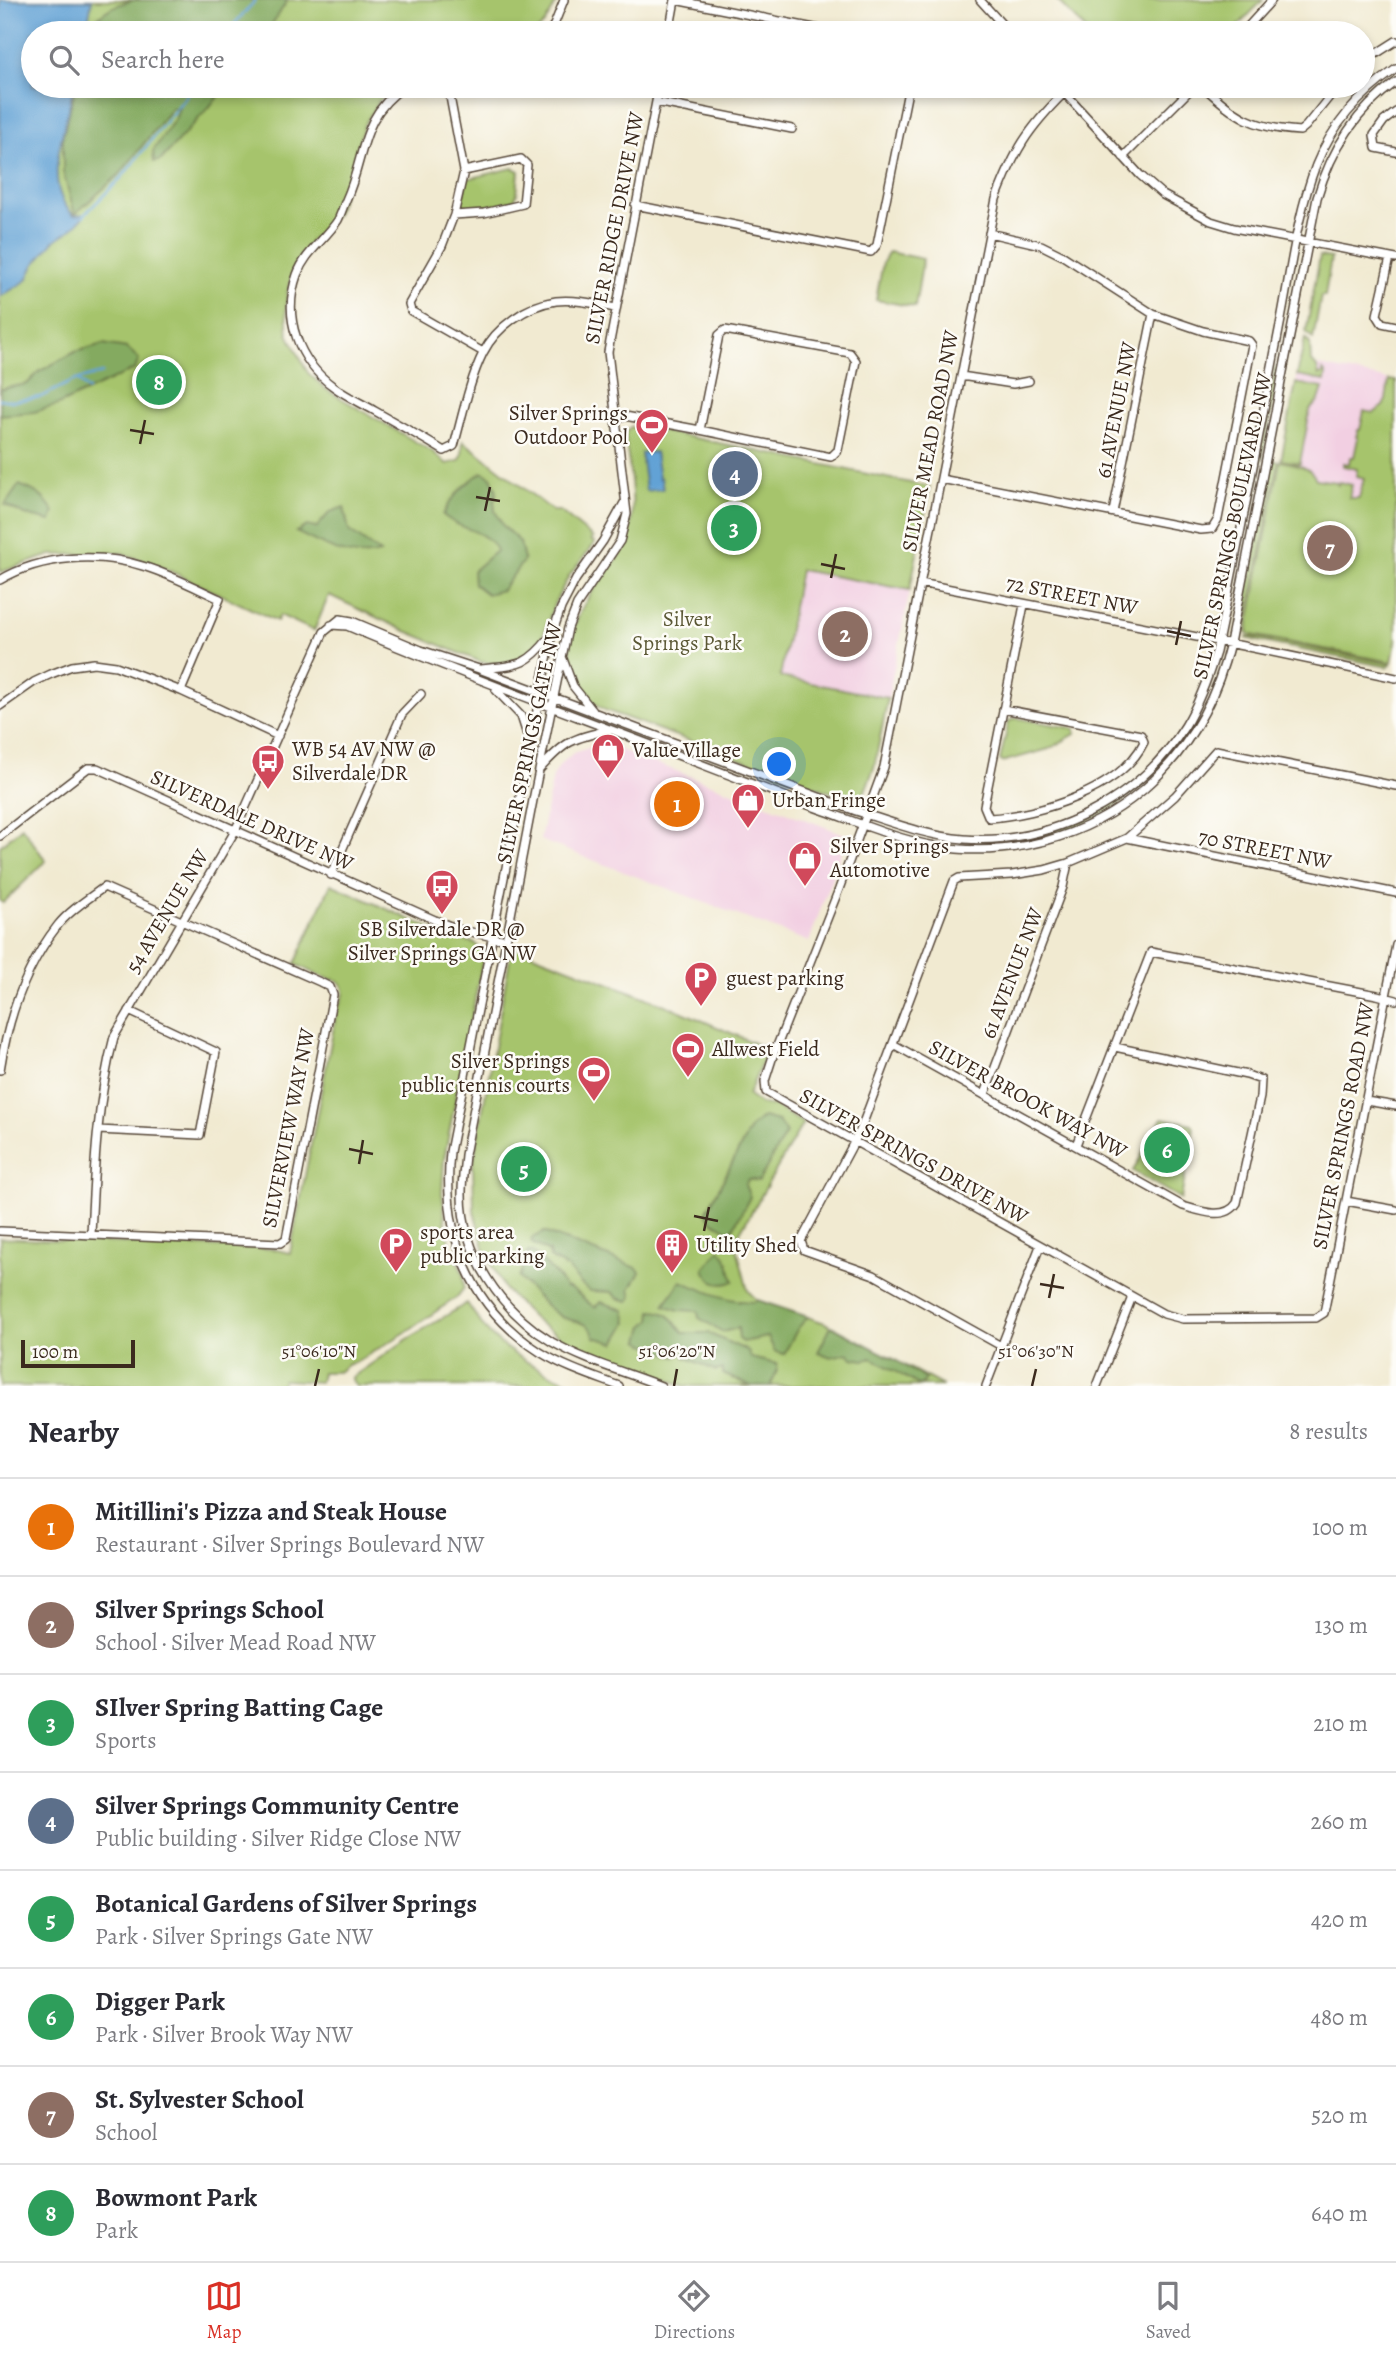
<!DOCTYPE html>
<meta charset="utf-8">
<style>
:root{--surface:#fff;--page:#f2f2f3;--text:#2b2b33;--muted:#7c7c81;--line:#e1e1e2;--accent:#d93025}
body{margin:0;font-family:Alegreya,serif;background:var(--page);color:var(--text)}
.scale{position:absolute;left:21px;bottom:18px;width:114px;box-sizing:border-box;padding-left:7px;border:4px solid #3b2a1e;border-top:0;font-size:19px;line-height:24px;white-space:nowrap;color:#3b2a1e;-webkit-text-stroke:5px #fdfcf7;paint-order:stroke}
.you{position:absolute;left:780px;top:765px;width:24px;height:24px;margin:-18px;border:5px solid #fff;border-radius:50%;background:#1a73e8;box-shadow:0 0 0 10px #1a73e833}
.badge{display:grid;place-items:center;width:46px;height:46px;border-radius:50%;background:var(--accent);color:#fff;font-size:23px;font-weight:700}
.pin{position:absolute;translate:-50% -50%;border:4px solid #fff;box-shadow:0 2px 7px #0006}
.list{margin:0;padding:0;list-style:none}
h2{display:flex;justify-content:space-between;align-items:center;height:91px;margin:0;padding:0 28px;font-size:30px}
h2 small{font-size:23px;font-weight:400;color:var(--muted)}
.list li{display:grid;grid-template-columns:46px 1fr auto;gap:21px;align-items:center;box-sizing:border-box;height:98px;padding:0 28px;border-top:2px solid var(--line)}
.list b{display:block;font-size:26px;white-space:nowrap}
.list p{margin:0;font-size:23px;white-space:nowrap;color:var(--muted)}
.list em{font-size:23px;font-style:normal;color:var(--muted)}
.icon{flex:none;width:38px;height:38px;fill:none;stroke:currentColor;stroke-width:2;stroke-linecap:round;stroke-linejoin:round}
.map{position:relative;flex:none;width:1396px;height:1386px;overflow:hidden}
.search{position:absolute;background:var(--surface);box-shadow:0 4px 10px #0003;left:21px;right:21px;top:21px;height:77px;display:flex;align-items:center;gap:18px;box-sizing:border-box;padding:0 24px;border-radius:38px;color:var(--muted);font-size:26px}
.sheet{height:875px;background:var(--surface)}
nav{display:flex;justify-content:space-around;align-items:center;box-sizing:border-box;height:98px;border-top:2px solid var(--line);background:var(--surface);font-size:19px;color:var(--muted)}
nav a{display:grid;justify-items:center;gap:4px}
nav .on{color:var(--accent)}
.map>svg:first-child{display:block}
.built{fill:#f2cfe2}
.green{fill:#a6c46c;stroke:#707745;stroke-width:2}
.forest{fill:#84aa60;stroke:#606a3f;stroke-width:2}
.water{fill:#62a2d5;stroke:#4e667a;stroke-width:2}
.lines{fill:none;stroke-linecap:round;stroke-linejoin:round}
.stream{stroke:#62a2d5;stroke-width:2.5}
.minor-casing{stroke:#564739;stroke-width:10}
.minor{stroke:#fff;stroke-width:7}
.ticks{fill:none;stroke:#3b2a1e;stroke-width:2.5}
.labels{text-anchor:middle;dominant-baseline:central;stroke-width:5;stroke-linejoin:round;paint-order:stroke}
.street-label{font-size:21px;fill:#3b2a1e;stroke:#fdfcf7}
.poi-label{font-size:21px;fill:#3b2a1e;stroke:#fdfcf7;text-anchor:start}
.park-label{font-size:21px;fill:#5b5835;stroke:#fdfcf7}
.ticks-label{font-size:18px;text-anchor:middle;fill:#3b2a1e;stroke:#fdfcf7;stroke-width:5;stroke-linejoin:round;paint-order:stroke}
</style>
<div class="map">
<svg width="1396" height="1386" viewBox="0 0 1396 1386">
<rect width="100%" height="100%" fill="#fdfcf7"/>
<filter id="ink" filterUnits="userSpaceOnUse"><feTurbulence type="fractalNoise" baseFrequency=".0143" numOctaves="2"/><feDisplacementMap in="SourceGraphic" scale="14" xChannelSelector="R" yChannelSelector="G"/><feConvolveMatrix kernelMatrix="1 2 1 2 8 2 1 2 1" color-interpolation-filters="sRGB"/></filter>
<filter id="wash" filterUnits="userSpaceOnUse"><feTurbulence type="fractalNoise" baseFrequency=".00686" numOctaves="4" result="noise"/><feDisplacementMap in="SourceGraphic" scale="28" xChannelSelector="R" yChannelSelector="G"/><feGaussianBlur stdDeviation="1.57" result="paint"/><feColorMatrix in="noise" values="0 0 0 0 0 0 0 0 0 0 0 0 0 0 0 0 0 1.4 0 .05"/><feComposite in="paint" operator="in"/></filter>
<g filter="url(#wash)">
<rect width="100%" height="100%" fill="#f1ead1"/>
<path class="built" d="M1300,362L1396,381V641L1392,662L1247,634Z
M801,570L910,590L888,698L779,677Z
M596,745L615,748L847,835L809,942L540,840L553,777L559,766L573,753Z"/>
<path class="green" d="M80,0H558L545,23L535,33H74Z
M1057,0H1263L1231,33H1089Z
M64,86H395L379,101L364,125L337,213L308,244L293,269L287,294L286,310L288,334L308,373L327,390L433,452L447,464L459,461L462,456L463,441L553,511H560L593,538L591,540L595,543L569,576L555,602L541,640L524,658L501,664L481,662L406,631L329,595L314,631L280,615L277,621L166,569L122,553L51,555L0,572V285Z
M513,168L519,171L517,194L514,200L469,211L461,204L467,179Z
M889,252L923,259L915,307L876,300L883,262Z
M1320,256L1331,258L1325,296H1321L1313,339L1306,332Z
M1305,338L1310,344L1311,360L1317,367L1319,375L1323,374V371L1326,374L1325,381L1297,376Z
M1275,368H1279L1277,385L1252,514H1248Z
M1389,380L1396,381V641L1392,662L1247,634L1280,461C1296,464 1310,466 1316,479L1336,482L1338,485L1339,482L1352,485L1349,498H1359L1364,478L1356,476L1357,469L1343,466V463L1349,464L1350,457H1354L1358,438L1356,437L1358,430H1360L1364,411L1374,413L1383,406L1386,400Z
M1296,383L1323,388L1319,400L1310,410L1300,463L1281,460Z
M637,426L930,487L910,590L800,570L780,677L888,698L874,768L863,796L855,801L605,710C561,684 563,638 588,598C600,578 618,563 627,540C639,508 628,467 625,433L631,427Z
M1273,460L1279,462L1244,634L1242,620Z
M1248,636L1391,664V665L1388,667L1258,641L1247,638Z
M1016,718L1072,728L1075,729V734L1049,749L1002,762L1000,760L1009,721Z
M1174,747L1177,749C1123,815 1070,838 987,847V843C1070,832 1117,811 1174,747Z
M22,827L46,861L3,903L0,901V846Z
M331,884L445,935L475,943L482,951L483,958L444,1159L442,1192L446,1228L452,1250L463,1273L464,1288L457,1297L406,1332L356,1362L347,1365L338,1372H322L320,1382L283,1380L282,1386H0V1238L273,1249L290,1253L337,1011C342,999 349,992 339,981L323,977L295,964Z
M512,946L678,1010L768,1049L748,1095L760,1104L773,1106L803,1123L735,1241L748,1291L757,1300L825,1323L943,1386H685L566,1340L536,1321L505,1290L485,1252L474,1211L473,1165Z
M1162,1118L1192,1124L1194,1127L1181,1199L1133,1171Z
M467,1303C474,1313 481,1325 490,1334C513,1358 548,1374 579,1386H356L351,1378L406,1340Z"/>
<path class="forest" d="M135,0H288L266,33H90C95,12 115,4 135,0Z
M76,86H228L161,160L154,162L153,151L176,117L179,107L171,109L120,174L75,214L63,172V135Z
M103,344L127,348L139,359L135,369L58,405L34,412L0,415V389L27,384L40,371L75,352Z
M482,472L491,477L497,491L494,501L495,511L503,526L520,542L524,560L502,590L487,594L474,584L473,571L497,550C482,527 462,532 443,515C452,496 464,485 482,472Z
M19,485C36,491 44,496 54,512L51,521L25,515L5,505Z
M344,507L349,531L380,553C352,562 320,544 296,532L307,526L316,528L330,512Z
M763,1117L778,1121L786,1133L759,1181L748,1179L745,1185L750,1197L731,1232L712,1221L706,1213L751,1127Z
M544,1232L637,1268L640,1272L630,1289L632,1297L629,1301L617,1298L612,1292L590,1291L580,1283L569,1269L550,1258L549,1252L532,1243L531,1239Z
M720,1249L726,1257L734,1281C722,1288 709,1282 704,1269Z
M528,1252H533L558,1277L565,1287C579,1290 582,1300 595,1307L601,1302L624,1310L627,1322L615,1343L594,1337C591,1320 575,1323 562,1317C545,1308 533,1291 519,1278Z
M681,1281C705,1291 729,1302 755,1302L757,1300L808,1317L798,1328L784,1354L775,1352L768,1337L743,1342L739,1339L738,1328L723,1332L699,1318L698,1311L679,1310L664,1305Z
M652,1311C668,1311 675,1320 683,1333H708L748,1351L751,1358L777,1364V1370L771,1386H751L723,1374V1369L716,1371L685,1357L683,1352L676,1357L645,1344L640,1340L644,1326L651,1320Z
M831,1326L894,1359L925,1379L924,1382L919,1385L872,1358L864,1360L853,1358L848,1353L831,1357L818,1352Z"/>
<path class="water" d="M0,0H92L86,33H33V86H73C69,123 38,184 74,215L82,214L83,217L72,229L54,241L34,265L27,280L0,297Z
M655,452L659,478H661L663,489L646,491L641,453Z"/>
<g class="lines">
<path class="stream" d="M226,33L256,0
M83,216L122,177L194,86
M78,380L88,390
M0,399L12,401L41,397L73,381L102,373"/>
</g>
</g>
<g filter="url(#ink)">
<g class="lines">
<defs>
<path id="minor" d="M675,0L839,33
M980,0L1010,33
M548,33L554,25L564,0
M669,33L675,0
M1242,33L1272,0
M1363,62L1396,41
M405,86C359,117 366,156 346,200C343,207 341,214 338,220C325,240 305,252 297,275C282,317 298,361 334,387C346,396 361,403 375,411C398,424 421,437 444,451L454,446C462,417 470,379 483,353C496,327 527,305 556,301C576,299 596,304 615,308
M448,86L464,171L454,215L442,246L409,304L411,311L483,352
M659,86L608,352L627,514L620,541L577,605L568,628L534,795L465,1155C464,1167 462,1180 462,1192C461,1254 501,1311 552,1342C585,1361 625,1372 661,1386
M1058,86L1140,175L1163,195L1211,221L1234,228L1396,259
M1203,86C1236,117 1253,128 1300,131L1306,126L1338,86
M1064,93C1027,130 1015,150 996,199L884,767L839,889L773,1056L765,1081L766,1092L1164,1314L1183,1319L1316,1318L1324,1313L1396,945
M656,102L792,129
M1396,112L1384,121L1374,135L1376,148L1396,152
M1123,157L1194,86
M635,205L871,252L877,245L909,86
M454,215L484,213L523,204L527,165L521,159L464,171
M1390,258L1377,315L1382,323L1396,326
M725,330L850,353L856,361L838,450L831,457L700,430L719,335Z
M961,376L1013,384L1029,381
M617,418L625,416L700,430
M941,479L1201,530L1212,529L1218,519L1252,345L1249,341L1203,331L1153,314L1063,256L1041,245L989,233
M1113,512L1153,314
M0,580C42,555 99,552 146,567C171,575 196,588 220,599L181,691
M920,583L1243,646L1396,678
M331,625L347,626C452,671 560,710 667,751C719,771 772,792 825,811C861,824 897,839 935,846C1008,859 1087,838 1143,790C1188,751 1216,701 1230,643L1317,198C1331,150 1355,111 1396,82
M563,659L573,686L593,711
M481,669C517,665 525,668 549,638
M496,690L521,716L530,744
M0,706L34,682L51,674L72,666L94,663L116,666L181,691L278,736
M1003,709L1141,735L1144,742C1121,790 1039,815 989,818L984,806L1024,605
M540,769C565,741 573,738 609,730
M0,836L88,768H97L435,920L458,929L506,940
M1127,838L1396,893
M331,875L402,714L421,694
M893,1044L1183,1206C1200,1211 1225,1221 1237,1203L1260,1097L1261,1080L1247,1075L1115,1047
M0,1070C8,1018 25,967 58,925C70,910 88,899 104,887L320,982L330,987L333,995L286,1239L280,1243L0,1231
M985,1094L1063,887L1068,863
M1366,1101L1396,1106
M98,1130L200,1135L216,1052L129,1011
M1076,1145L1151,952L1377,995L1396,1000
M1346,1201L1396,1210
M91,1235C94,1168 97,1101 114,1037L235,831L324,632L340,619L352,621L421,650L479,669L856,811C891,822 926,836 964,839C1051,845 1139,800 1185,726C1199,703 1208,678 1216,652C1239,545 1258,438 1279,330C1290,276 1296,217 1316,165C1332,125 1361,93 1396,69
M1001,1346L874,1275L804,1250L801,1241L860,1131L954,881L959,878L1012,875L1044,870L1068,863L1127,838L1175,796L1216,750L1396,786
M619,1386C592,1376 564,1367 540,1352C468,1306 442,1234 450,1152L552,634L561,608L576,579L603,541L624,503
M986,1386L1040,1246
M1097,1386L1132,1297"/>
</defs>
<use href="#minor" class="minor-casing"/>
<use href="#minor" class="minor"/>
</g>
</g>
<path class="ticks" d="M130,430L154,434M140,444L145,420M476,497L500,501M485,511L490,487M821,564L845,569M831,578L836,554M1167,631L1191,636M1176,645L1181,621M349,1149L373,1154M359,1164L363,1140M694,1216L718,1221M704,1231L709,1207M1040,1284L1064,1288M1049,1298L1054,1274M315,1386L319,1369M674,1386L677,1369M1032,1386L1036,1369"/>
<defs>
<symbol id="stadium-pin" viewBox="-11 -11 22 30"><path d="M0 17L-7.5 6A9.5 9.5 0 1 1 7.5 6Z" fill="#d1495b" stroke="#fdfcf7"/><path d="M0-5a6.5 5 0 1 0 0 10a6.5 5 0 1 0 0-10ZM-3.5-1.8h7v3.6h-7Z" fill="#fff"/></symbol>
<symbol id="shop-pin" viewBox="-11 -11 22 30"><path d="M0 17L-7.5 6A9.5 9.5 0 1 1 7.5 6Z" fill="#d1495b" stroke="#fdfcf7"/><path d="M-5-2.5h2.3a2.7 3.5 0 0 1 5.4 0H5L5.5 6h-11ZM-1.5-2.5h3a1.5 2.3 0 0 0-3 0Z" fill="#fff"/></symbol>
<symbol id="bus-pin" viewBox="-11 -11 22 30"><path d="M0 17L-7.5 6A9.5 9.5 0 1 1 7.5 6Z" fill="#d1495b" stroke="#fdfcf7"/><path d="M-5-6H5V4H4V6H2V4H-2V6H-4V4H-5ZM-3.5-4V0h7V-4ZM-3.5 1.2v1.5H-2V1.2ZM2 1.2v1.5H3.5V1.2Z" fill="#fff"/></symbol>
<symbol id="parking-pin" viewBox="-11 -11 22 30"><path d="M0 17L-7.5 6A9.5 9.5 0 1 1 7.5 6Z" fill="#d1495b" stroke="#fdfcf7"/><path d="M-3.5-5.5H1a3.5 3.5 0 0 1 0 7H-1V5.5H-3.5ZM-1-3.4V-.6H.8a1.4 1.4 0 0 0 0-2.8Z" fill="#fff"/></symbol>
<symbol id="building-pin" viewBox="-11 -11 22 30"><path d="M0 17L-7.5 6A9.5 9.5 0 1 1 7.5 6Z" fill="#d1495b" stroke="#fdfcf7"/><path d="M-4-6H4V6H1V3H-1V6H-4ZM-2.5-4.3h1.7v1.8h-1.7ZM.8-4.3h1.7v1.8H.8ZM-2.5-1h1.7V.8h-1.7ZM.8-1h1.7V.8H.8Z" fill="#fff"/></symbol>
</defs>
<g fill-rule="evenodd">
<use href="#stadium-pin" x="633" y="406" width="38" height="52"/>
<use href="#shop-pin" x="589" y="731" width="38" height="52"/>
<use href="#bus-pin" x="249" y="742" width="38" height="52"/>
<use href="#shop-pin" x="729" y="781" width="38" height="52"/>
<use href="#shop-pin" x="786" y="839" width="38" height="52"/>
<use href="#bus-pin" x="423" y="867" width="38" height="52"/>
<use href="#parking-pin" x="682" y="959" width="38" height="52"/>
<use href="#stadium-pin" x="669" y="1030" width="38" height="52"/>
<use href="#stadium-pin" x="575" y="1054" width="38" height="52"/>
<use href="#parking-pin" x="377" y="1225" width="38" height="52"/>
<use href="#building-pin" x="653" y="1226" width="38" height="52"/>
</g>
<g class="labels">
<g class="street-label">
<text transform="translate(614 228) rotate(-79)">SILVER RIDGE DRIVE NW</text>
<text transform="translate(1116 410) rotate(-79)">61 AVENUE NW</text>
<text transform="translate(930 441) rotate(-79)">SILVER MEAD ROAD NW</text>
<text transform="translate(1232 526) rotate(-78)">SILVER SPRINGS BOULEVARD NW</text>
<text transform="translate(1072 595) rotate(11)">72 STREET NW</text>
<text transform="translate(529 743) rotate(-78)">SILVER SPRINGS GATE NW</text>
<text transform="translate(252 820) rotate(24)">SILVERDALE DRIVE NW</text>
<text transform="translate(1265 849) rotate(11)">70 STREET NW</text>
<text transform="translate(167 911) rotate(-59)">54 AVENUE NW</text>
<text transform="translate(1012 973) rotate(-69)">61 AVENUE NW</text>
<text transform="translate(1028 1099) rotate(29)">SILVER BROOK WAY NW</text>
<text transform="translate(1343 1126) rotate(-79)">SILVER SPRINGS ROAD NW</text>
<text transform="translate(288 1128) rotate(-79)">SILVERVIEW WAY NW</text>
<text transform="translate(914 1156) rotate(29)">SILVER SPRINGS DRIVE NW</text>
</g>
<g class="poi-label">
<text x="628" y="413" text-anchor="end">Silver Springs<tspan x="628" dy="24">Outdoor Pool</tspan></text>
<text x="292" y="749">WB 54 AV NW @<tspan x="292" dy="24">Silverdale DR</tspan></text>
<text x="632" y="750">Value Village</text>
<text x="772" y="800">Urban Fringe</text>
<text x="830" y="846">Silver Springs<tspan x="830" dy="24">Automotive</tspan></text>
<text x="442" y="929" text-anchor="middle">SB Silverdale DR @<tspan x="442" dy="24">Silver Springs GA NW</tspan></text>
<text x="726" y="978">guest parking</text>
<text x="712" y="1049">Allwest Field</text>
<text x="570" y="1061" text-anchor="end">Silver Springs<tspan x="570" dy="24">public tennis courts</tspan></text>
<text x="420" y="1232">sports area<tspan x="420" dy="24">public parking</tspan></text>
<text x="696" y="1245">Utility Shed</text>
</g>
<g class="park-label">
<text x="687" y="619">Silver<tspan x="687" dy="24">Springs Park</tspan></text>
</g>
</g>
<g class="ticks-label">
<text x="319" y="1357">51°06'10"N</text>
<text x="677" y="1357">51°06'20"N</text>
<text x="1036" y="1357">51°06'30"N</text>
</g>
</svg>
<div class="scale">100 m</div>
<div class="you"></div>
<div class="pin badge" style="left:677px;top:804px;background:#e8710a">1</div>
<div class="pin badge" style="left:845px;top:634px;background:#8d6e63">2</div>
<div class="pin badge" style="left:734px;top:528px;background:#2e9e5b">3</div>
<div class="pin badge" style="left:735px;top:474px;background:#5c6f8a">4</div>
<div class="pin badge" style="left:524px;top:1169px;background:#2e9e5b">5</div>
<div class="pin badge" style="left:1167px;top:1150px;background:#2e9e5b">6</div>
<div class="pin badge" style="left:1330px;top:548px;background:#8d6e63">7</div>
<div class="pin badge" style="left:159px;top:382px;background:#2e9e5b">8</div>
<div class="search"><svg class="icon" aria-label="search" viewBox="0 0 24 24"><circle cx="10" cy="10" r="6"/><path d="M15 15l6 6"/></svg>Search here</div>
</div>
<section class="sheet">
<h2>Nearby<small>8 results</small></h2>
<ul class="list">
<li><span class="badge" style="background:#e8710a">1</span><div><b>Mitillini's Pizza and Steak House</b><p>Restaurant · Silver Springs Boulevard NW</p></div><em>100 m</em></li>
<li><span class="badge" style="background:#8d6e63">2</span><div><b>Silver Springs School</b><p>School · Silver Mead Road NW</p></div><em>130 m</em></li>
<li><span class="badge" style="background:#2e9e5b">3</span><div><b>SIlver Spring Batting Cage</b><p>Sports</p></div><em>210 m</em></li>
<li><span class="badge" style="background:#5c6f8a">4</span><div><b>Silver Springs Community Centre</b><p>Public building · Silver Ridge Close NW</p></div><em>260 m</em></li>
<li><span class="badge" style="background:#2e9e5b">5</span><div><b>Botanical Gardens of Silver Springs</b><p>Park · Silver Springs Gate NW</p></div><em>420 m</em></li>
<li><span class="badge" style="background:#2e9e5b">6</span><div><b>Digger Park</b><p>Park · Silver Brook Way NW</p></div><em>480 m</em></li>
<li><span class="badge" style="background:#8d6e63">7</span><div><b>St. Sylvester School</b><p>School</p></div><em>520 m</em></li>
<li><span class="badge" style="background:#2e9e5b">8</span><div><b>Bowmont Park</b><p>Park</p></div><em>640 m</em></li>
</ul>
</section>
<nav>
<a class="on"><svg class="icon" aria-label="map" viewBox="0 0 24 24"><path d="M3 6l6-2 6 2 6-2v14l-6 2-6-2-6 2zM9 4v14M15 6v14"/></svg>Map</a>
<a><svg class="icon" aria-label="directions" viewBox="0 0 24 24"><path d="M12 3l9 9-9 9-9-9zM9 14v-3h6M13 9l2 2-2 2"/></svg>Directions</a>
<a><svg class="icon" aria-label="saved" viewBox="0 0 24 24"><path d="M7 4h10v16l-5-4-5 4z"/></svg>Saved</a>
</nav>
